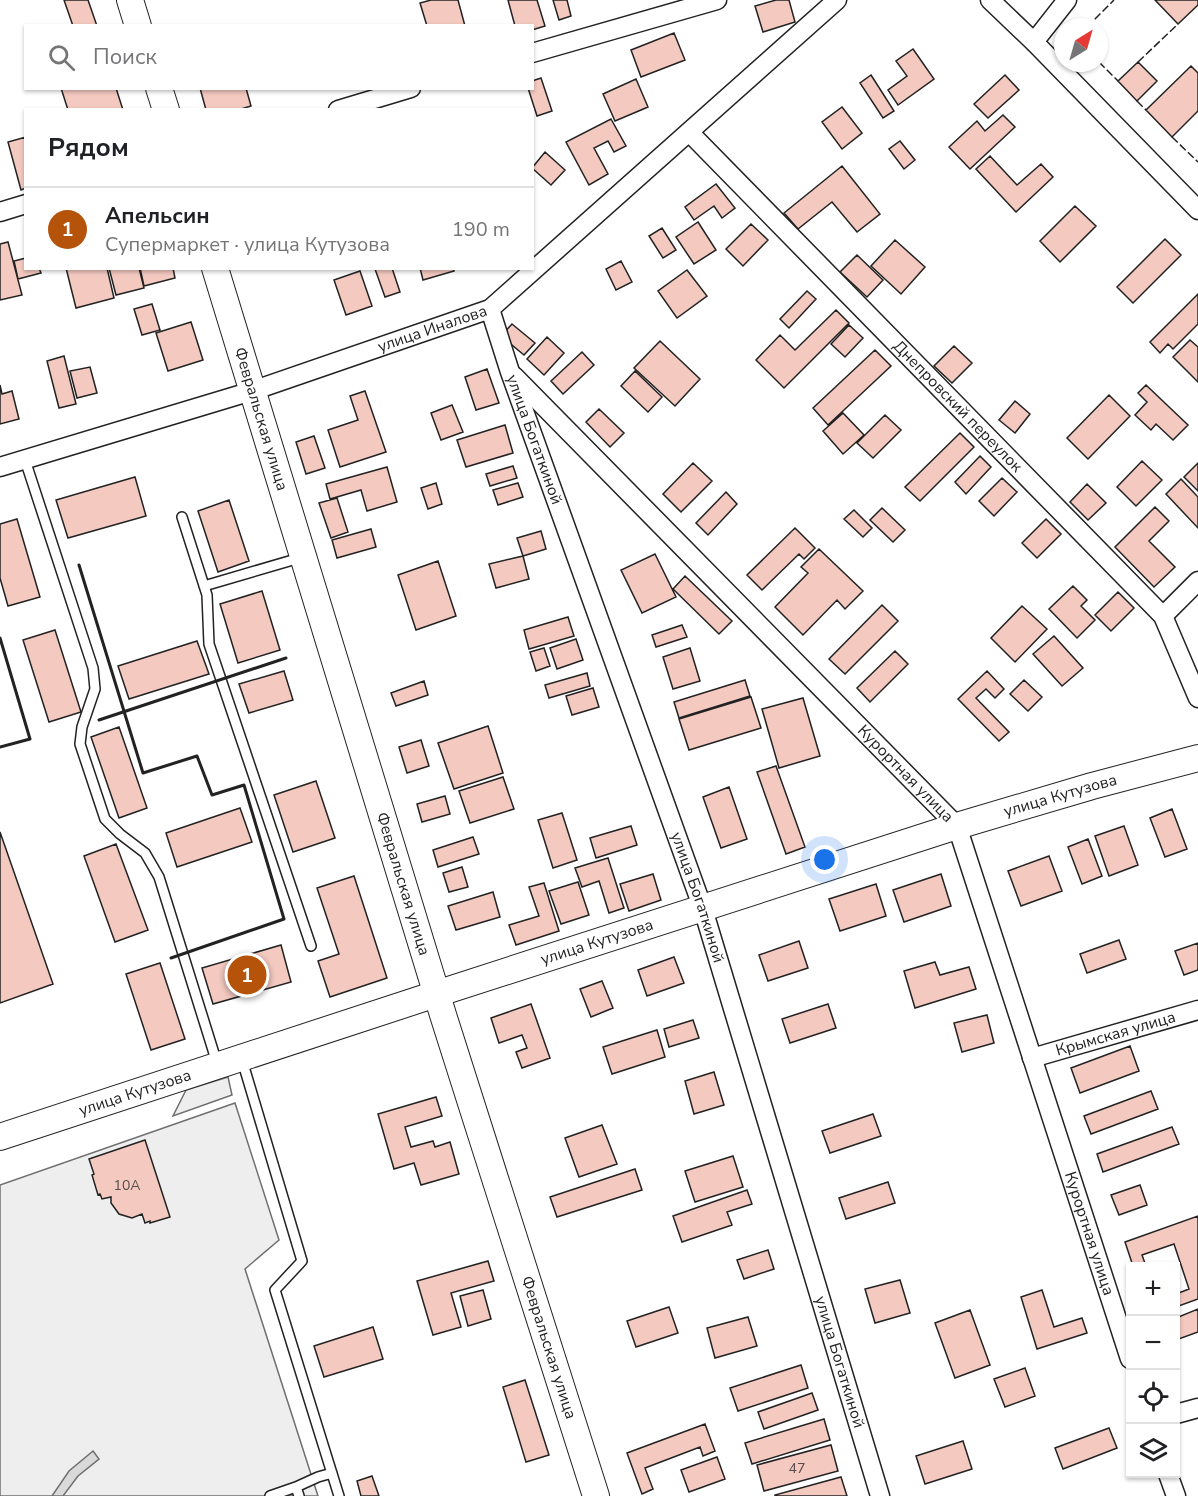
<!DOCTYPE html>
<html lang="ru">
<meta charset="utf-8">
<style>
:root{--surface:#fff;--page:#f2f2f2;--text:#202124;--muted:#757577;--line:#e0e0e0;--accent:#b45309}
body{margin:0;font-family:"Nunito Sans",sans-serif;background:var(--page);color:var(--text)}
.controls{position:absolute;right:18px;bottom:18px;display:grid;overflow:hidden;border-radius:0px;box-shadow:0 2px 4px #0004}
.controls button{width:54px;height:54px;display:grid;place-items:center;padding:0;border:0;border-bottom:2px solid var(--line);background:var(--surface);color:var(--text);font:30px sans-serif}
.compass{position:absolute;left:1054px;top:18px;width:54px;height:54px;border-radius:50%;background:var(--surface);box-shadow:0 2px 4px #0004;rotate:37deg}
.you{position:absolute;left:825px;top:860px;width:21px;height:21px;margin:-15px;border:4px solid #fff;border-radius:50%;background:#1a73e8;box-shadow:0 0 0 9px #1a73e833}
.badge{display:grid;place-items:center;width:39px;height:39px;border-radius:50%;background:var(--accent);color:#fff;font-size:20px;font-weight:700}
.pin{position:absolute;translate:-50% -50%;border:3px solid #fff;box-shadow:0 2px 6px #0006}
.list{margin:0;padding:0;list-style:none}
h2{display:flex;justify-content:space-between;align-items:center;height:78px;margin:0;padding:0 24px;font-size:26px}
h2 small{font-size:20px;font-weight:400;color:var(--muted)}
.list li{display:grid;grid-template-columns:39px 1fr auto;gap:18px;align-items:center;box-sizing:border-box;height:84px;padding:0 24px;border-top:2px solid var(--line)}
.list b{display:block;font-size:22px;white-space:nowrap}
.list p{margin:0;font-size:20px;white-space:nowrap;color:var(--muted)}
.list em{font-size:20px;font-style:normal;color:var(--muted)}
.icon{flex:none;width:33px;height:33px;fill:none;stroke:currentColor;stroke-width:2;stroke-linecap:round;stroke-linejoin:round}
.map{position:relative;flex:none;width:1198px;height:1496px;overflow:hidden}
.search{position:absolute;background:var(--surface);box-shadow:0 2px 4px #0004;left:24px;top:24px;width:510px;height:66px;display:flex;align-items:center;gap:15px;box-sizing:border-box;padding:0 21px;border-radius:0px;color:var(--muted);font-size:22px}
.panel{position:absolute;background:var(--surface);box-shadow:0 2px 4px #0004;left:24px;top:108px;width:510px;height:162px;border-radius:0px}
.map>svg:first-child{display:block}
.green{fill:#eee;stroke:#6f6f6f;stroke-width:1.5}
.water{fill:#d9d9d9;stroke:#6f6f6f;stroke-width:1.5}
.building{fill:#f3c9c0;stroke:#222;stroke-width:1.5}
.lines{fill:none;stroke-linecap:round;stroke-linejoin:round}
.lane-casing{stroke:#222;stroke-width:12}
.street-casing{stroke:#222;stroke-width:21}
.secondary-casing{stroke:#222;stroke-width:28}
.lane{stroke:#fff;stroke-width:9}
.street{stroke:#fff;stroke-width:18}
.secondary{stroke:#fff;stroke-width:26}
.fence{stroke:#222;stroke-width:1.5;stroke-dasharray:8 3;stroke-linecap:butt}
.wall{stroke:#222;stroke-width:3}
.labels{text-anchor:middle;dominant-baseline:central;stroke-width:4.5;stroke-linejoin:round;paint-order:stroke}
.number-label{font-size:14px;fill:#564c4a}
.street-label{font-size:16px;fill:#222;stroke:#fff}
</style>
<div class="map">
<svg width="1198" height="1496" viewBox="0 0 1198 1496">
<rect width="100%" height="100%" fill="#fff"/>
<path class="green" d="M228,1077L232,1095L173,1116L186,1090Z
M235,1103L279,1240L245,1269L318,1496H0V1185Z"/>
<path class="water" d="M93,1451L99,1459L78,1476L63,1496H52L69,1471Z"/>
<path class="building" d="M64,0H88L97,26H73Z
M431,0H458L465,26H427L420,3Z
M508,0H537L545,26L532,30V26H515Z
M553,0H567L571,16L559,20Z
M776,0H789L795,22L763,32L755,6Z
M1155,0H1198V5L1178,24Z
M674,33L685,60L641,77L631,50Z
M913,49L934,79L898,105L888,90L907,76L896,61Z
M1138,62L1157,81L1137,101L1118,81Z
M1191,66L1198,73V111L1172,137L1146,110Z
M871,75L894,111L883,118L860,83Z
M1005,75L1019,90L988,118L974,104Z
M541,78L552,111L537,116L528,88H532V81Z
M636,79L648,107L615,121L603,94Z
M61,88H116L123,110H68Z
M200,88H246L251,106L238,110H206Z
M842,107L862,133L842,149L822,122Z
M1003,115L1015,127L970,169L949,147L977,121L985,131Z
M611,119L626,146L614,152L608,141L594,148L608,174L589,185L566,142Z
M26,137V188L21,190L8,142Z
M900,141L915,160L904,169L889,149Z
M545,152L565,170L551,185L532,168Z
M990,156L1017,185L1041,164L1053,177L1016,212L976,169Z
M842,166L880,214L857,232L832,202L798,229L784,213Z
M716,184L735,208L722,218L714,206L694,220L685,207Z
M1075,206L1096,226L1060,262L1040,241Z
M698,222L716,250L694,264L676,237Z
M751,224L768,240L743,266L726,249Z
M662,228L676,250L663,258L649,236Z
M1165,239L1181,255L1133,303L1117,287Z
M895,240L925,267L901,294L871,266Z
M8,242L22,295L0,300V244Z
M857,255L883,280L867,297L840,272Z
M26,258V268H39L41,273L18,279L14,261Z
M621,261L632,282L616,290L606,269Z
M66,268H107L114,298L76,308Z
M109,268H139L144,288L116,295Z
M140,268H173L175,278L144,286Z
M392,268L400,292L385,297L375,269Z
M420,268H453L454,271L423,280Z
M687,270L707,296L677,318L658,291Z
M360,271L372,306L346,315L334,280Z
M807,291L816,299L789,328L780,319Z
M1198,294V324L1173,349L1168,344L1160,353L1150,342Z
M152,304L160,330L142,335L134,309Z
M836,310L849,323L784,388L756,360L780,335L795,350Z
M191,322L203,360L168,371L156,333Z
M512,324L535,343L524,355L501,336Z
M849,325L863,338L845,357L831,344Z
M547,337L564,353L544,375L527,359Z
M1190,340L1198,347V382L1173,357Z
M660,341L700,379L675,406L634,368Z
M954,346L972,363L952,383L934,366Z
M875,350L891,366L828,425L813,408Z
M582,352L594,365L563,394L551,381Z
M64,356L76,404L59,408L47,361Z
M90,367L97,393L77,398L70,371Z
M487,369L499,403L476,410L465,377Z
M635,371L662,397L648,412L621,386Z
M0,385L2,394L12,391L19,419L0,424Z
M1146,385L1188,425L1173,440L1156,424L1151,430L1135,415L1147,402L1138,393Z
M365,391L386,452L340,467L328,430L358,420L350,396Z
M1109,395L1130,416L1088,459L1067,438Z
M1015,401L1030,414L1015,433L999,420Z
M452,405L463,432L441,440L431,413Z
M599,409L624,433L610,447L586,422Z
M843,413L864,435L843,454L823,431Z
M885,415L901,430L873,458L857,443Z
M505,425L513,453L466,467L457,440Z
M960,433L974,447L920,501L905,487Z
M314,436L325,468L306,474L296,442Z
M980,456L991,467L966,494L955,482Z
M1142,461L1162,480L1136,506L1117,487Z
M693,463L712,481L681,512L663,494Z
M1198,463V491L1184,477Z
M513,466L517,478L490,486L486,474Z
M387,467L397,502L367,511L361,490L330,499L326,484Z
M135,477L146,516L68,538L56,500Z
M1002,478L1017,492L994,516L979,501Z
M1181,479L1198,497V528L1166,494Z
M436,483L442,504L428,509L421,488Z
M518,483L523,497L498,505L493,490Z
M1087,484L1106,503L1088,520L1070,502Z
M726,492L737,504L708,535L696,523Z
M337,498L348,532L331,538L319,503Z
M229,500L249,561L218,572L198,511Z
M1155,507L1169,521L1149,541L1175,567L1154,587L1115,547Z
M882,508L905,530L893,542L870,520Z
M854,510L872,528L863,537L844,519Z
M17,519L40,597L8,606L0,578V524Z
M1046,519L1061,534L1037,558L1022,543Z
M795,528L815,548L804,559L799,554L762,590L747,575Z
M371,529L376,547L337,558L332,540Z
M541,531L546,549L523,556L517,538Z
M819,549L863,591L845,609L837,600L803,635L775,607L808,573L801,567Z
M655,554L676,597L642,613L621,570Z
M523,556L529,579L496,588L489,564Z
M438,561L456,616L416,630L398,575Z
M685,576L732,621L719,634L673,589Z
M1073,586L1087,600L1081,606L1095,620L1077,638L1049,609Z
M262,591L280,650L238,663L220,604Z
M1118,592L1134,608L1111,631L1095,615Z
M882,605L898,621L845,674L829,659Z
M1022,606L1047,629L1015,662L991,638Z
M568,617L574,636L529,649L524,630Z
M682,625L687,637L656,647L652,635Z
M55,630L81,712L49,722L23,640Z
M1054,636L1083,668L1062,686L1033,654Z
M576,639L583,660L557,669L550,648Z
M197,641L209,674L129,699L118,666Z
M544,648L550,666L536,671L530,652Z
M690,648L700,681L673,689L663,657Z
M895,651L908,664L870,702L857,688Z
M284,671L293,700L249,713L239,684Z
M987,671L1004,689L995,698L986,689L976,698L1009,732L999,741L958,699Z
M587,673L590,686L549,698L545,685Z
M745,680L750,696L679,718L674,702Z
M1024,680L1042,697L1028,711L1010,694Z
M424,681L428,695L396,706L391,693Z
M593,688L599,707L572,715L566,696Z
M751,697L761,728L689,750L679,719Z
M803,698L820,756L779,768L762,709Z
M488,726L503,773L454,789L438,743Z
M119,727L147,808L119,818L91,737Z
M421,740L429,766L407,773L399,747Z
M776,766L805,847L786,854L757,772Z
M503,777L514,809L470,823L459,791Z
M316,781L335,838L293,852L274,795Z
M729,787L747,839L721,848L703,797Z
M445,796L450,814L422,822L417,804Z
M240,808L252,842L177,867L166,833Z
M1172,809L1187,849L1165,857L1150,818Z
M562,813L577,860L553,868L538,820Z
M631,826L637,845L596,858L590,838Z
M1124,826L1138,865L1109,876L1095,836Z
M0,832L53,984L0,1003Z
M473,837L479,854L438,867L433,850Z
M1088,839L1102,876L1082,884L1068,847Z
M116,844L148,930L115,942L84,856Z
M1049,856L1062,891L1021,906L1008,871Z
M608,858L624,908L609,913L599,881L582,887L575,868Z
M462,867L468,887L449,892L443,873Z
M653,874L661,900L629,911L620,884Z
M941,874L951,906L904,922L893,890Z
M354,876L387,978L330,997L318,961L339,954L317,888Z
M578,882L589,915L561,924L549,891Z
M544,883L559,931L516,945L509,925L539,916L529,887Z
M876,884L886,916L840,931L829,899Z
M493,892L500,917L456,930L448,906Z
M1119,940L1126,959L1087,973L1080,954Z
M799,941L808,968L768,981L759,955Z
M1198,943V970L1184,975L1175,951Z
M281,945L291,982L213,1004L202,968Z
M674,957L684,983L647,996L638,970Z
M935,962L940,975L969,967L976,989L915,1008L904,971Z
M160,963L185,1039L151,1050L126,974Z
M602,981L613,1008L591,1017L580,989Z
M531,1004L550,1058L522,1068L516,1052L527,1048L522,1035L499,1043L491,1018Z
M828,1004L836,1028L790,1043L782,1019Z
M987,1015L994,1043L962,1052L954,1023Z
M693,1020L699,1038L669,1047L664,1029Z
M657,1030L665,1057L612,1074L603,1047Z
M1130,1046L1139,1071L1080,1093L1071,1068Z
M714,1072L724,1105L694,1114L685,1081Z
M1151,1091L1158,1109L1091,1134L1084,1116Z
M436,1097L442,1116L405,1127L411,1147L433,1141L435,1147L450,1142L459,1174L421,1185L414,1163L394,1169L378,1114Z
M873,1114L881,1136L830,1153L822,1131Z
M602,1125L617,1164L579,1177L565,1138Z
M1172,1127L1179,1144L1103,1172L1097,1154Z
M145,1140L170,1217L150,1223V1221L145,1223L142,1214L132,1218L119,1214L111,1203V1197L102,1199L100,1194L98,1195L92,1175L94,1174L89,1159Z
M733,1156L743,1187L695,1202L685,1171Z
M635,1169L642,1190L557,1217L550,1197Z
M888,1182L895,1203L846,1219L839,1198Z
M1140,1185L1147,1205L1119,1215L1111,1195Z
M747,1190L752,1204L727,1212L732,1225L682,1242L673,1216Z
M1198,1216V1299L1176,1307V1294L1189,1289L1174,1244L1142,1255L1146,1266H1133L1125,1242Z
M768,1250L774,1269L744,1279L737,1260Z
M488,1261L494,1281L451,1293L461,1327L433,1335L417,1281Z
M900,1280L910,1313L875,1323L865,1289Z
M483,1290L491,1319L468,1326L460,1296Z
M1042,1290L1054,1327L1082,1318L1087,1333L1037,1349L1021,1297Z
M669,1307L678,1333L636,1347L627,1321Z
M1198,1309V1332L1176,1340V1318Z
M970,1310L990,1365L955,1378L935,1323Z
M748,1317L757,1346L715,1358L707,1328Z
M373,1327L383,1359L324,1377L314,1346Z
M801,1365L808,1388L738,1411L730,1388Z
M1025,1368L1035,1396L1005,1407L994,1379Z
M525,1380L549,1455L526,1462L503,1387Z
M812,1393L818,1410L764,1429L758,1412Z
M824,1419L830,1440L752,1464L745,1443Z
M705,1424L715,1451L703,1456L700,1447L645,1468L653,1489L642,1494L627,1453Z
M1109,1428L1117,1448L1063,1469L1055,1448Z
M963,1441L972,1469L925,1484L916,1456Z
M831,1445L838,1471L764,1491L757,1465Z
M717,1457L725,1479L689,1492L681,1470Z
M372,1476L379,1496H361L357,1481Z
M841,1477L847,1496H775V1495Z"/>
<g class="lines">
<defs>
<path id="lane" d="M25,460L93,668L95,689L82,727L80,744L105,819L120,834L145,853L159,877L217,1063
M182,517L207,595L209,644L311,946
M204,586L303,557
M242,1060L302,1261L275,1290L339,1496
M270,1496L296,1487
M299,1496L296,1487L318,1477L332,1473"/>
<g id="street">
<path d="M990,0L1034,42L1198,210"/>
<path d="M1034,42L1067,0"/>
<path d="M532,53L717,0"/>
<path d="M338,110L411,88"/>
<path id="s1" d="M689,132L1163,616L1198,698"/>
<path d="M0,212L26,204"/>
<path id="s2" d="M490,309L510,372L703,909L880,1496"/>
<path id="s3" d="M514,376L957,826L1130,1359"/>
<path id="s4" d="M0,467L252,391L490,309L837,0"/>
<path d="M1163,616L1198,581"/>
<path id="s5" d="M1032,1058L1198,1010"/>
<path d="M1176,1414L1198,1408"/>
<path d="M1168,1474L1176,1496"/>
</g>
<g id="secondary">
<path d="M130,0L138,26"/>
<path d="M159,88L166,110"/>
<path id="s6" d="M215,268L444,1018L596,1496"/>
<path id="s7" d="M0,1137L436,994L957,826L1092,786L1198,758"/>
</g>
</defs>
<use href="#lane" class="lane-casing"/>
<use href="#street" class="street-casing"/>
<use href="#secondary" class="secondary-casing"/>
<use href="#lane" class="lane"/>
<use href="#street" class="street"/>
<use href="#secondary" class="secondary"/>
<path class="fence" d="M1087,27L1114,0
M1099,62L1118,81
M1138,62L1178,24
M1137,101L1146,110
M1172,137L1198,162"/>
<path class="wall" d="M79,565L143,773L197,756L212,795L244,785L284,919L171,958
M0,638L30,739L0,747
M99,720L286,658"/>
</g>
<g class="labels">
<g class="number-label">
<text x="127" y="1185">10А</text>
<text x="797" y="1468">47</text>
</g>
<g class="street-label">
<text stroke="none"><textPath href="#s4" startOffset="454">улица Иналова</textPath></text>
<text stroke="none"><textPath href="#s1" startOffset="384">Днепровский переулок</textPath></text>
<text stroke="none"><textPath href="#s6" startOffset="158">Февральская улица</textPath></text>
<text stroke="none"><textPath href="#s2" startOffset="138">улица Богаткиной</textPath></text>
<text stroke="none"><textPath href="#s3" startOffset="558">Курортная улица</textPath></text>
<text stroke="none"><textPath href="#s7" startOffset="1114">улица Кутузова</textPath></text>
<text stroke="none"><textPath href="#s6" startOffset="644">Февральская улица</textPath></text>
<text stroke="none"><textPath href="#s2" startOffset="624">улица Богаткиной</textPath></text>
<text stroke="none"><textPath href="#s7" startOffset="628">улица Кутузова</textPath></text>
<text stroke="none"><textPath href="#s5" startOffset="87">Крымская улица</textPath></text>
<text stroke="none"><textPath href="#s7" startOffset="142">улица Кутузова</textPath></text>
<text stroke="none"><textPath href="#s3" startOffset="1060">Курортная улица</textPath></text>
<text stroke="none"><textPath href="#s6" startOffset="1130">Февральская улица</textPath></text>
<text stroke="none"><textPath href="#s2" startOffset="1110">улица Богаткиной</textPath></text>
</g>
</g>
</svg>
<div class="controls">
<button>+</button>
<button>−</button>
<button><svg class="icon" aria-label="locate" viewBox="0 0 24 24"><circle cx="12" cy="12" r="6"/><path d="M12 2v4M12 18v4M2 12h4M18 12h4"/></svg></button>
<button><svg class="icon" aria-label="layers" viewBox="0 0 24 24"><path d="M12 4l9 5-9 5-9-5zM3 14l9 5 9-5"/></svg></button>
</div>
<svg class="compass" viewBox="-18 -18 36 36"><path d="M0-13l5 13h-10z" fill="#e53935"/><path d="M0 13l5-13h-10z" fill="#757577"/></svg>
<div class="you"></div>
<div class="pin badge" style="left:247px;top:975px">1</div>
<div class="search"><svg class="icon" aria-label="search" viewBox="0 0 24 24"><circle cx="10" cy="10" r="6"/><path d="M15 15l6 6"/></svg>Поиск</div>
<section class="panel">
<h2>Рядом<small></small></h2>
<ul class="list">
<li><span class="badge">1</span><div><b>Апельсин</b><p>Супермаркет · улица Кутузова</p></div><em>190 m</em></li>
</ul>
</section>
</div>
